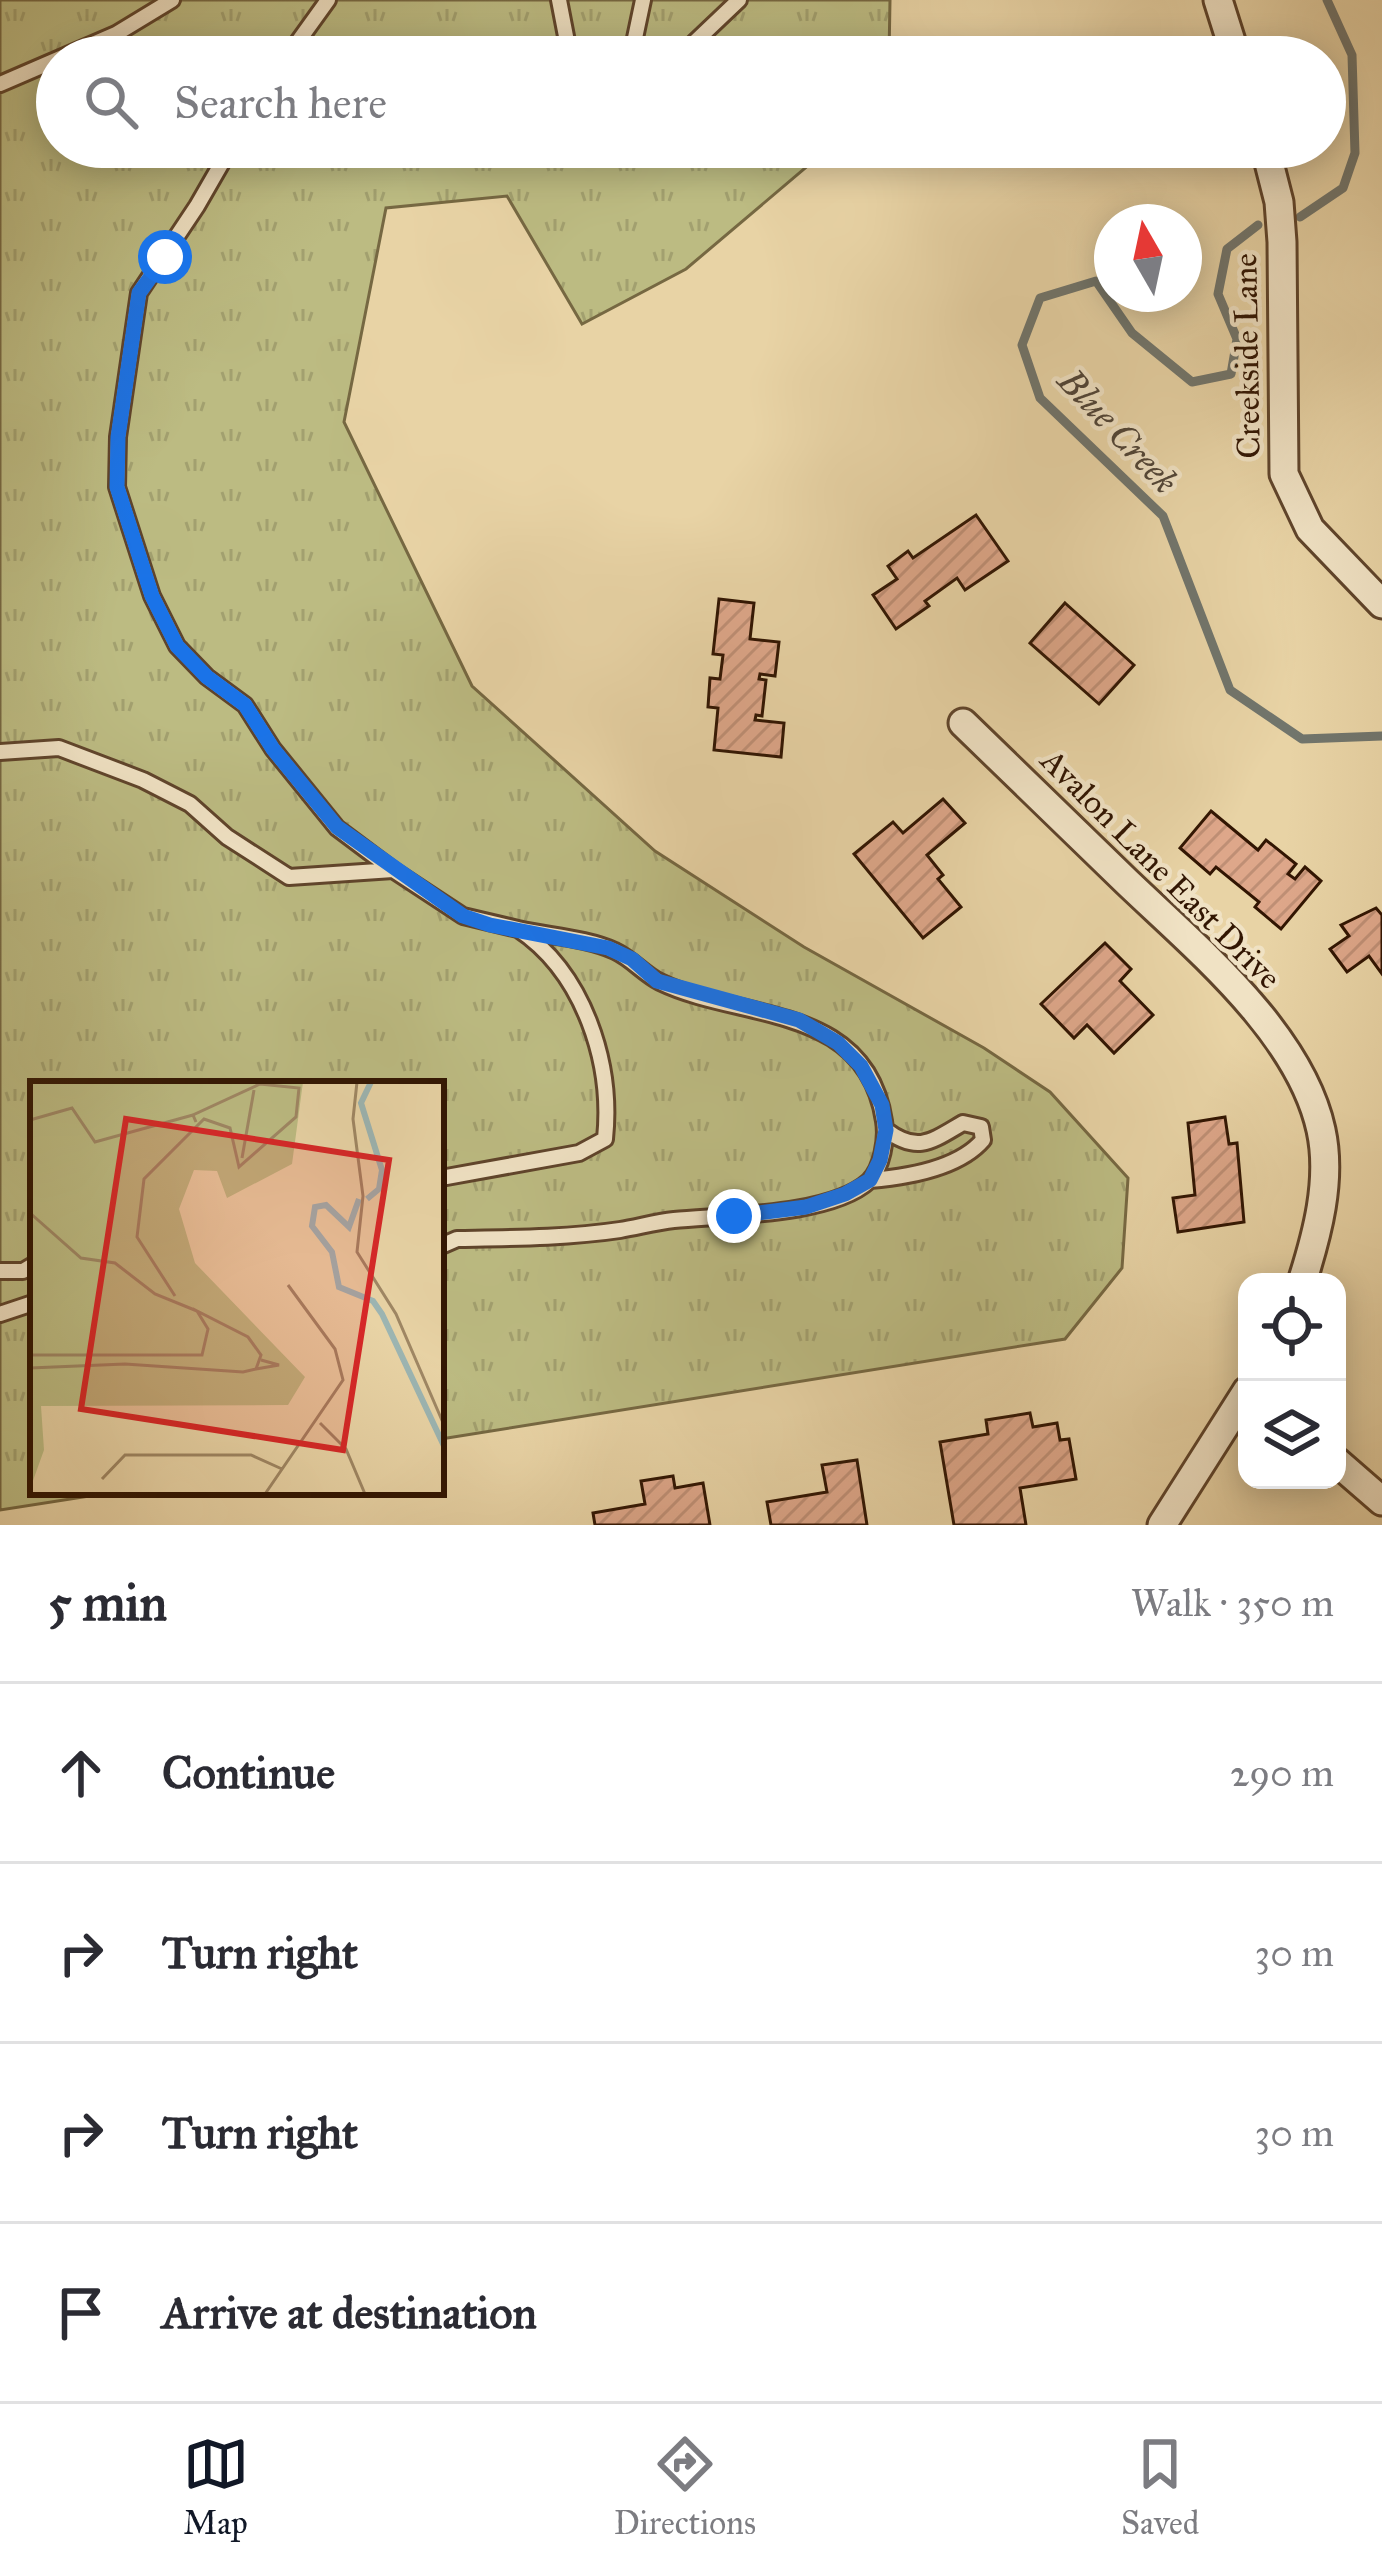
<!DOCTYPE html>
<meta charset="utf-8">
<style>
:root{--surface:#fff;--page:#f7f7f7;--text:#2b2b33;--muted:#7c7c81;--line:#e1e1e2;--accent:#111827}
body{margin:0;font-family:"IM FELL Great Primer",serif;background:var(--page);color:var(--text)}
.controls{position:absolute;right:36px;bottom:36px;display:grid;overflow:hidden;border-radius:24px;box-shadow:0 6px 30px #0003}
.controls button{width:108px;height:108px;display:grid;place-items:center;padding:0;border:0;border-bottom:3px solid var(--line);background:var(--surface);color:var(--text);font:60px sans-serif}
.compass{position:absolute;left:1094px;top:204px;width:108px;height:108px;border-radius:50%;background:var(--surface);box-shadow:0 6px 30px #0003;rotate:351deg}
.stop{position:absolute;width:36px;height:36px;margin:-27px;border:9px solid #1a73e8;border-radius:50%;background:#fff}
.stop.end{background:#1a73e8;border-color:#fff;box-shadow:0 3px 12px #0008}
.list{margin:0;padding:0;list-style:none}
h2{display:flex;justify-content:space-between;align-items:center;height:156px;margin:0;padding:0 48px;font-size:51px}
h2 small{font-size:39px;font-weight:400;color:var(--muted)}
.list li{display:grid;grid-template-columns:78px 1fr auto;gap:36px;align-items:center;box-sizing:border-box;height:180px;padding:0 48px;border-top:3px solid var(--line)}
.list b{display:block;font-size:45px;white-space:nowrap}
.list em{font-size:39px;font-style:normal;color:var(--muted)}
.icon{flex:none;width:66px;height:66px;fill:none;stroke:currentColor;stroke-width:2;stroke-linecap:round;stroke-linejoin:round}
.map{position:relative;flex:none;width:1382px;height:1525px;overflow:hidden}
.search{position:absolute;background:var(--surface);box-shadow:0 6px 30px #0003;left:36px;right:36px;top:36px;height:132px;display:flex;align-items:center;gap:30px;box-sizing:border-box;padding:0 42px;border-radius:66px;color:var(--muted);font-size:45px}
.sheet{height:876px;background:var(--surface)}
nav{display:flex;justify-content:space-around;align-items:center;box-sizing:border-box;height:168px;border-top:3px solid var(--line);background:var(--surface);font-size:33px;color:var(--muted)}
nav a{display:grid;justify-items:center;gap:6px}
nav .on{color:var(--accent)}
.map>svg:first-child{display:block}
.grass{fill:url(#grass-tufts);stroke:#766842;stroke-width:3}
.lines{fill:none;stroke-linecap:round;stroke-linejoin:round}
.stream{stroke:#71756c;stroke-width:9}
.building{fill:url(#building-hatch);stroke:#311502;stroke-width:3}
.lane-casing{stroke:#5f442b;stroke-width:20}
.street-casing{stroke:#5f442b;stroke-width:33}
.lane{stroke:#f0e2c4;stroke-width:14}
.street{stroke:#f0e2c4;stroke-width:27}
.route{stroke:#1a73e8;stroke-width:15}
.labels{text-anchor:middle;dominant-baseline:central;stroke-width:9;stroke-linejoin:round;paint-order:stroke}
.street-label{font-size:33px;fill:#311502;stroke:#f0e2c4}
.water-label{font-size:36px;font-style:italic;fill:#514537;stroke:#f0e2c4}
.inset-river{fill:none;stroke:#9cb5b2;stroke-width:6}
.inset-road{fill:none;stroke:#9f8764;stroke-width:3}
.view{fill:#d62828;fill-opacity:0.15;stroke:#d62828;stroke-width:6}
.inset-edge{fill:none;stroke:#311502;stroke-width:6}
</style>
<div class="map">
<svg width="1382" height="1525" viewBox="0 0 1382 1525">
<defs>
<pattern id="grass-tufts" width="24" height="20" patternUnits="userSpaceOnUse" patternTransform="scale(3)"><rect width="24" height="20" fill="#bcbb82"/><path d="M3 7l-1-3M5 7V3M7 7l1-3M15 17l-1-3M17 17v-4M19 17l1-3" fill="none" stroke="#a2a06f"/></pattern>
<pattern id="building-hatch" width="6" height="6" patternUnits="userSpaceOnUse" patternTransform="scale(3)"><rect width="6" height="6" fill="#dea78a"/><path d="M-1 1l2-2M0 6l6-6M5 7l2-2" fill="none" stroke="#bf8f75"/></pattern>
</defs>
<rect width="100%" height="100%" fill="#e8d3a5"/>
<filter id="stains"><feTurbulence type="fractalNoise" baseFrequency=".00167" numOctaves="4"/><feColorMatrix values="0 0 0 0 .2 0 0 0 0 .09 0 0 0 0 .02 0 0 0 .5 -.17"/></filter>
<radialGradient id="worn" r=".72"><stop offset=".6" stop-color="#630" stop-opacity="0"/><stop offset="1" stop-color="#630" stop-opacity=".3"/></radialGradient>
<path class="grass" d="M0,0H890L889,57H57V147H830L686,269L582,324L507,196L386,208L344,422L472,686L655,851L804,947L984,1048L1050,1092L1128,1178L1122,1268L1065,1339L441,1439V1084H33V1492H115L0,1510Z"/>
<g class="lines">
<path class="stream" d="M1300,217L1343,188L1355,153L1352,55L1327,0
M1258,225L1227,249L1218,294L1237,339L1231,374L1192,382L1132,333L1096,281L1040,298L1022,345L1040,398L1163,516L1230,690L1302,739L1382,736"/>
</g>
<path class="building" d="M976,515L1008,561L965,590L957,578L925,601L929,606L896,629L873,595L897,579L888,566L908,551L913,558Z
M719,599L754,603L750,639L779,642L775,676L760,674L759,679L766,680L762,716L756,715L755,720L784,723L781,757L714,750L718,708L708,707L710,678L720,679L723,655L713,654Z
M1065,603L1134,665L1099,704L1030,643Z
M943,799L965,823L927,855L943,875L938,879L961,907L923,938L854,854L893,822L903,833Z
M1211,811L1258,850L1266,840L1296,864L1288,874L1295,879L1305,867L1321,881L1281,929L1255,907L1259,902L1216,867L1210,874L1180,848Z
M1376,908L1382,915V974L1369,956L1347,972L1330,949L1349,936L1341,925Z
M1105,943L1131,969L1120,981L1153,1015L1114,1053L1087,1025L1074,1038L1041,1004Z
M1225,1117L1229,1144L1237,1143L1244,1222L1178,1232L1173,1198L1195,1195L1188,1123Z
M1030,1413L1033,1427L1057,1423L1060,1440L1069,1439L1076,1479L1020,1488L1026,1525H954L940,1442L988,1434L986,1420Z
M857,1460L867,1525H771L767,1502L827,1492L822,1465Z
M673,1476L675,1488L703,1483L710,1525H595L593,1513L645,1504L641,1481Z"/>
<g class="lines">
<defs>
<path id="lane" d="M559,0L570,57
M287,57L328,0
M631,57L643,0
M679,57L739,0
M0,84L116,34L172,0
M231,147L197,206L139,293L118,437L117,487L152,596L177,646L207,677L245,705L273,749L337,828L393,870
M604,147L615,156L624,147
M0,752L59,748L143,780L190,804L227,837L289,877L393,870L463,916L518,929
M441,1178L579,1153L605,1139C613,1063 584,973 518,929C549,936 587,938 615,951C632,959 644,974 660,982C740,1021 866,1002 884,1121C887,1139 882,1168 869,1181C831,1216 724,1215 674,1220C656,1222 638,1227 620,1230C566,1238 511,1238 457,1239L441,1246
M870,1180C907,1177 958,1169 983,1140L981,1127L963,1123C932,1141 918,1154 886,1130
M0,1271H23L33,1265
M0,1314L33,1303"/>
<path id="street" d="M1218,0L1236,57
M1265,147L1279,202L1282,242L1284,474L1310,529L1382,604
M963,723C1018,776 1073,829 1127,882C1196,948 1300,1033 1321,1130C1332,1180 1317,1235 1302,1282
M1337,1462L1382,1501
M1162,1525L1247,1391"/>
</defs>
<use href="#lane" class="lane-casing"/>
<use href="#street" class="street-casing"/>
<use href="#lane" class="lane"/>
<use href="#street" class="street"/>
</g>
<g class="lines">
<path class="route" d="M165,257L139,293L118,437L117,487L152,596L177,646L207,677L245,705L273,749L337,827L463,916L490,925L608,948L632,959L657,981L799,1020L838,1043L861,1066L882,1105L886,1130L880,1160L870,1180L845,1194L806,1207L734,1216"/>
</g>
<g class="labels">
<g class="street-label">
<text transform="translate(1247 356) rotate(-91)">Creekside Lane</text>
<text transform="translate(1161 869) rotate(45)">Avalon Lane East Drive</text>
</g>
<g class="water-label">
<text transform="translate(1118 431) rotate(47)">Blue Creek</text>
</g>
</g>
<g transform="translate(30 1081)">
<rect width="414" height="414" fill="#e8d3a5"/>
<path d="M0,1H273L262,83L197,117L187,90L164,89L149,128L165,182L275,296L258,324L11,325L14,369L0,408Z" fill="#bcbb82"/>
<path class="inset-river" d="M329,118L319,146L296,124L285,126L282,145L302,171L309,206L343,220L352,233L414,365M337,118L349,108L352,89L331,22L341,1"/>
<path class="inset-road" d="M327,1L323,38L333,115L327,171L366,233L414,344M0,39L42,27L65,61L163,34M212,77L224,9M0,132L51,177L85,182L125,213L167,230M145,215L107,156L114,98L174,38L200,47L209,86L266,36L269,7L230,3L163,34L166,41M0,274H172L178,248L167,230L218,256L231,274L226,288L213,291L95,283L0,287M226,288L249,284L231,279M290,342L316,368L335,413M72,398L95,374H221L252,388M235,413L313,299L305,268L258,204"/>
<path class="view" d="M96,38L359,79L313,369L51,328Z"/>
<rect width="414" height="414" class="inset-edge"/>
</g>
<rect width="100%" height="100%" filter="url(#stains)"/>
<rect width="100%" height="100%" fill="url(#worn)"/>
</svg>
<div class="controls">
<button><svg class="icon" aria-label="locate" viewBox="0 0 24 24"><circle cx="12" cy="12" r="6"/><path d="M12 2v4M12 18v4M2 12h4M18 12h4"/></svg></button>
<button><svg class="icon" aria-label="layers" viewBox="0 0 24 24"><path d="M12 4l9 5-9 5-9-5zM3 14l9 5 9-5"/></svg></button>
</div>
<svg class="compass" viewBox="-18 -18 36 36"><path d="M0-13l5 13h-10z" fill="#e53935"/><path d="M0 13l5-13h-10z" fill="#7c7c81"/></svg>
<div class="stop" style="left:165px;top:257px"></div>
<div class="stop end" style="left:734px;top:1216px"></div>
<div class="search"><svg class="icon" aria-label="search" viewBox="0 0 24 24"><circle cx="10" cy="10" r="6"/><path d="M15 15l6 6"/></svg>Search here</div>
</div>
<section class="sheet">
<h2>5 min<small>Walk · 350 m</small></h2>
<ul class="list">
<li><svg class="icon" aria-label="ahead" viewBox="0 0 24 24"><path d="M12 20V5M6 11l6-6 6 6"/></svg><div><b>Continue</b></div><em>290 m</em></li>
<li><svg class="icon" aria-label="right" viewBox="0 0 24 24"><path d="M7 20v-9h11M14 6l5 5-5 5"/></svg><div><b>Turn right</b></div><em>30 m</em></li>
<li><svg class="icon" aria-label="right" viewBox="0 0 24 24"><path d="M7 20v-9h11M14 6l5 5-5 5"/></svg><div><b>Turn right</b></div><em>30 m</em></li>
<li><svg class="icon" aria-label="arrive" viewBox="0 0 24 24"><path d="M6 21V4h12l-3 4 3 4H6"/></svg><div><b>Arrive at destination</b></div></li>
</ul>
</section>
<nav>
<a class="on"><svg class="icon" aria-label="map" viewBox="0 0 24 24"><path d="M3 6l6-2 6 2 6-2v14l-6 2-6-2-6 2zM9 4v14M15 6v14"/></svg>Map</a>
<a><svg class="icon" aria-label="directions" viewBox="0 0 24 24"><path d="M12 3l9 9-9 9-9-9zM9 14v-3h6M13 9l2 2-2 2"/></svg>Directions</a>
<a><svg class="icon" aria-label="saved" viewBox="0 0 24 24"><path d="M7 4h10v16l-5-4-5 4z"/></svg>Saved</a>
</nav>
